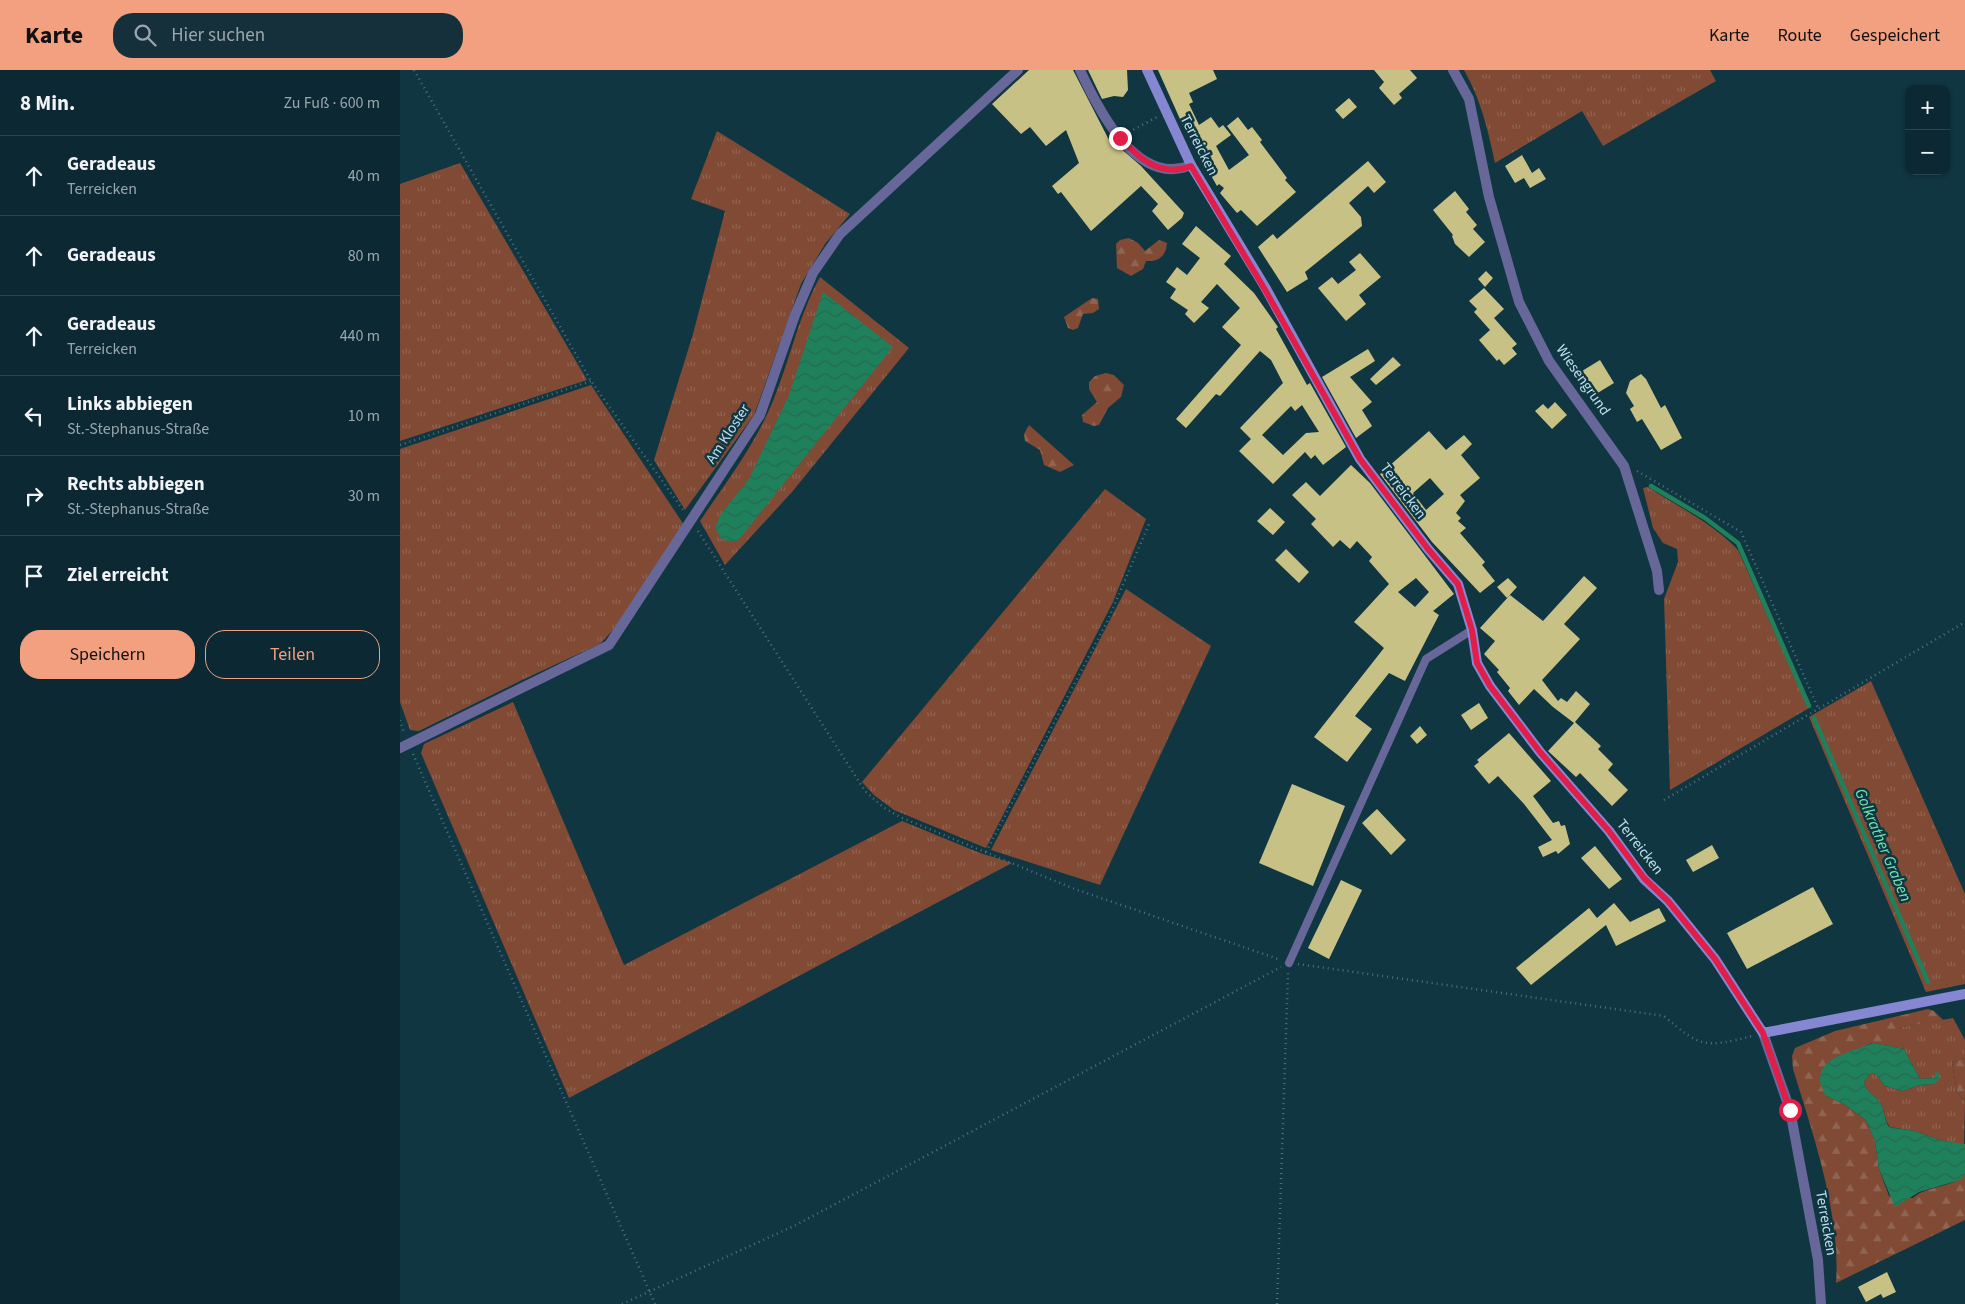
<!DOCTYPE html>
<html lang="de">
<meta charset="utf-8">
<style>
:root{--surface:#0c2832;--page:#15303a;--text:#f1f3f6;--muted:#9aa6ac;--line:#2c444d;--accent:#f2a07f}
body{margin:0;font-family:"Source Sans 3",sans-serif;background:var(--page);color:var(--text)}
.controls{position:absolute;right:15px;top:15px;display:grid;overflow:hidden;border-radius:10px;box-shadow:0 1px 4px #0004}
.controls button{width:45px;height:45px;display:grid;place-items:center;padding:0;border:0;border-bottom:1px solid var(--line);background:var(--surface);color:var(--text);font:25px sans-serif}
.stop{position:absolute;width:15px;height:15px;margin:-11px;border:4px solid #e11d48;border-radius:50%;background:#fff}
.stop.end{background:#e11d48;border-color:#fff;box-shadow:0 1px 5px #0008}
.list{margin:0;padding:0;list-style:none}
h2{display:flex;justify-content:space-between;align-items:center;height:65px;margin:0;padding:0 20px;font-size:21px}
h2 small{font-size:16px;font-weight:400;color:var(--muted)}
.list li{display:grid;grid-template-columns:32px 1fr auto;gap:15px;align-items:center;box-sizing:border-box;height:80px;padding:0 20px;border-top:1px solid var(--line)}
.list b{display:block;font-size:19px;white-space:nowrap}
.list p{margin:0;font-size:16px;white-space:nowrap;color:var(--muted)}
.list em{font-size:16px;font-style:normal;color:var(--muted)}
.actions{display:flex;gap:10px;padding:15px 20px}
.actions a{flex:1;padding:11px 0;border:1px solid var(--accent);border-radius:20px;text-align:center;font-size:18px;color:var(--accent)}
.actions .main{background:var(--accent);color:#111}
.icon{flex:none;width:28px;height:28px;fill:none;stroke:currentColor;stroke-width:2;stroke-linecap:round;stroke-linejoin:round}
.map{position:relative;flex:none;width:1565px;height:1234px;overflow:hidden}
header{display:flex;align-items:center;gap:30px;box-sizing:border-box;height:70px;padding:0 25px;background:var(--accent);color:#111}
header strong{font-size:24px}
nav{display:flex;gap:28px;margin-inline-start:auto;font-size:18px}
.search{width:350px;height:45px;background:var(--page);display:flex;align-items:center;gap:12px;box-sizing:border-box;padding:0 18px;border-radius:20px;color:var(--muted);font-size:19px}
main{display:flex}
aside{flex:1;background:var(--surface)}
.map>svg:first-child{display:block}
.grass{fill:url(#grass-tufts)}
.forest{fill:url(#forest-firs)}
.water{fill:url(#water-waves)}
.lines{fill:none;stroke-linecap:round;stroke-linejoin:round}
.stream{stroke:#1e815b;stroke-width:4.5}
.building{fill:#c8c185;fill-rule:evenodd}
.path{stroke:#4d727e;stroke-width:2.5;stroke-dasharray:1 4;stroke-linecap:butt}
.service{stroke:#676899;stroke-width:8}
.minor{stroke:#676899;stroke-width:10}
.tertiary{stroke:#676899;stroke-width:10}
.secondary{stroke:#8687d3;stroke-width:10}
.route{stroke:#e11d48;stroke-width:6}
.labels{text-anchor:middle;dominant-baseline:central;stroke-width:5;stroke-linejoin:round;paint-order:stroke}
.street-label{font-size:15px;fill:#bee0ec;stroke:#103642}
.water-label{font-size:16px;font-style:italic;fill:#6ee9b3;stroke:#103642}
</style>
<header>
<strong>Karte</strong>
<div class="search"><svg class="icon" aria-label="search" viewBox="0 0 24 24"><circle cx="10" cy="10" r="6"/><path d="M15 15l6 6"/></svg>Hier suchen</div>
<nav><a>Karte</a><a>Route</a><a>Gespeichert</a></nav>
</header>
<main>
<aside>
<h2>8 Min.<small>Zu Fuß · 600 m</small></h2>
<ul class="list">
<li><svg class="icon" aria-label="ahead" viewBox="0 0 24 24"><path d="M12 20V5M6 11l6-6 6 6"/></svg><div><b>Geradeaus</b><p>Terreicken</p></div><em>40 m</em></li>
<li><svg class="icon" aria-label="ahead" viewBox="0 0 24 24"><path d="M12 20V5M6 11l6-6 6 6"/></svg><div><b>Geradeaus</b></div><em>80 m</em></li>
<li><svg class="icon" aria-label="ahead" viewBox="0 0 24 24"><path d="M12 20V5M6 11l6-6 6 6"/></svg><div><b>Geradeaus</b><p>Terreicken</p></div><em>440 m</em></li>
<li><svg class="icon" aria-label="left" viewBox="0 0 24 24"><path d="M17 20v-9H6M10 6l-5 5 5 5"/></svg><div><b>Links abbiegen</b><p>St.-Stephanus-Straße</p></div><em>10 m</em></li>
<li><svg class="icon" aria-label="right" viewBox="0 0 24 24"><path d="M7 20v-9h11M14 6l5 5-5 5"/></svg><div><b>Rechts abbiegen</b><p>St.-Stephanus-Straße</p></div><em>30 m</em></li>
<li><svg class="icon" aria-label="arrive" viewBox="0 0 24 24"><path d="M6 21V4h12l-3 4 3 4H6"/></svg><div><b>Ziel erreicht</b></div></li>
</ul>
<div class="actions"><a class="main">Speichern</a><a>Teilen</a></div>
</aside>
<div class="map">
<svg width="1565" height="1234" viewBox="0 0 1565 1234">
<defs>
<pattern id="grass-tufts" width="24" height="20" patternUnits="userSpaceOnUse" patternTransform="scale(1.25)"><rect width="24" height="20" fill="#804a34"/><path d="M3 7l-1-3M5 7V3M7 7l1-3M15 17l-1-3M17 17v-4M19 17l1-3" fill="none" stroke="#906452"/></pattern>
<pattern id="forest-firs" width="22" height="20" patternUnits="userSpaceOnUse" patternTransform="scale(1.25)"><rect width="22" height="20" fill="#804a34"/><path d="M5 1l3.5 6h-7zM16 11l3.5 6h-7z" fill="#906452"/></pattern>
<pattern id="water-waves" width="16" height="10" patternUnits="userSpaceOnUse" patternTransform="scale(1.25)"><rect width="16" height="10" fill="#1e815b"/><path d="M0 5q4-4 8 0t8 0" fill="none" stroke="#296853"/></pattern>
</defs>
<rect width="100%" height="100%" fill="#103642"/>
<path class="grass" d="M1064,0H1310L1316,11L1203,76L1182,41L1095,93C1088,60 1081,30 1064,0Z
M317,61L450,144L425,174L401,214L354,345L285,440L254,390L293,264L325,141L291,129Z
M60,93L187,310L0,371V114Z
M420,207L509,278L392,422L325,495L300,451C325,414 352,379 370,338C389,295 397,249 420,207Z
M191,315L284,455L214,559L200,574L122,610L19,661L10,660L0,632V379Z
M1248,417C1277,436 1314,454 1338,480L1409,638L1270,720L1264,529L1278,492L1277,479L1263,473L1253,458L1243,418Z
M705,419L746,449L713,532L586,778L494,740L474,725L462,712Z
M726,519L811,576L700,815L591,780Z
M1471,611L1565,824V914L1526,922L1409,647Z
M113,632L224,895L502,751L580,783L612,793L169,1028L21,683L24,674Z
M1553,948L1565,970V988L1552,992L1557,1022L1565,1032L1564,1075L1543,1071L1514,1061L1490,1057C1484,1049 1485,1042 1481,1034C1476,1025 1466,1023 1464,1012L1470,1004L1475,1003L1485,1016L1503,1021L1519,1015L1534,1014V1008L1520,1009L1504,979L1496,958Z"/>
<path class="forest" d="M729,168L738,173L745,181L759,170L767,173C766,186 759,192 746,191L743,199L731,206L717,198L716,174L720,170Z
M692,228L698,229L699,239L693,243L683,244L678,258L673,260L668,258L664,247Z
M706,303L714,305L724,315L721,327L708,338L699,355L694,356L683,352L682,345L697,332L689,319V312L695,306Z
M629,355L674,395L660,402L644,395L640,380L625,371L624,364Z
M1528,939L1534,941L1543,950L1497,958L1504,979L1472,973L1455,981L1426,1026L1444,1034L1466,1050L1475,1071L1479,1099L1489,1126L1513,1128C1527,1115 1551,1119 1565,1104V1150L1436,1213C1441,1145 1413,1064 1393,999L1392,986L1395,978L1435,961Z
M1565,988V1032L1557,1022L1552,992Z"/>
<path class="water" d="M423,222L493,277L337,472L322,470L315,458L321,444L349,409L389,325Z
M1473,973L1504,979L1520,1009L1534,1008L1536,1002L1539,1003V1010L1534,1014L1519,1015L1503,1021L1485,1016L1475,1003L1470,1004L1464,1012C1466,1023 1476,1025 1481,1034C1485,1042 1484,1049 1489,1057L1514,1061L1543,1071L1565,1074V1104L1560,1110L1519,1122L1495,1137L1479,1099L1475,1071L1466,1050L1444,1034L1426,1026C1424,1022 1421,1016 1420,1011C1418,986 1456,981 1473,973Z"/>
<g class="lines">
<path class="stream" d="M1251,416L1305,448L1338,473L1409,636
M1414,648L1528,912"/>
</g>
<path class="building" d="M629,0H673L708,68L717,79L719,77L741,96L784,143L782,148L768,160L752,141L758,134L741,116L691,161L661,122L658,124L652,116L679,93L666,60L646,76L630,57L621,64L592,34Z
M688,0H727L728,20L723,27L714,26L702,29Z
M758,0H813L817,9L789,23L793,32L789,34L799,55L811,47L819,58L823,55L831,65L816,76L829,100L849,85L827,56L838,47L848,60L852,57L862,70L860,72L887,108L885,110L896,122L857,156L841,140L837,143L820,123L824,118L819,114L817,116L784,58Z
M974,0H1010L1017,8L999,24L1002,28L994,35L979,18L984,12Z
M949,28L957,37L943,49L935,40Z
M1122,85L1132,103L1139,98L1146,109L1130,118L1124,108L1115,113L1105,96Z
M968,91L986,112L974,123L968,116L949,133L961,147L962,156L905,202L908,209L887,222L858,177L873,164L877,169Z
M1055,121L1069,139L1066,142L1077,155L1073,159L1085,172L1069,187L1055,174L1052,166L1053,165L1033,140Z
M796,156L831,186L824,194L854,223L878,257L876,259L907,315L910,313L946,377L923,395L915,385L911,389L905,382L873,414L839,381L851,369L840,358L883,313L871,290L860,281L820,326L816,324L786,358L776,349L841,275L822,257L840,238L817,214L801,232L809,238L794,253L785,244L788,240L770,228L776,219L766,212L777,197L787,205L800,188L782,174ZM902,335L919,362L906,363L883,385L862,365L891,336L895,341Z
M960,183L981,207L959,225L966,234L946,251L918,218L932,207L938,214L956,200L949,192Z
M1086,201L1093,208L1085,217L1078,209Z
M1084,218L1104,239L1094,248L1117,274L1112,278L1117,284L1104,295L1099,289L1097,291L1079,270L1090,260L1074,242L1077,239L1069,231Z
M968,279L975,291L950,307L972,332L962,340L972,356L956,368L922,307Z
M993,287L1001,295L976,315L970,309Z
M1200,290L1214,313L1196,324L1182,301Z
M1241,304L1246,309L1261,338L1265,335L1282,368L1261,380L1242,349L1237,352L1230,339L1234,336L1226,323L1230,311Z
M1155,332L1167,345L1152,359L1135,341L1143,334L1148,339Z
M1029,361L1046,380L1064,365L1072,374L1061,385L1080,408L1060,425L1065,431L1056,443L1061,448L1058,451L1066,458L1060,463L1085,492L1082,495L1095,511L1080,523L1032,472L980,404ZM1030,408L1044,424L1026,440L1013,423Z
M951,395L970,413L1054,524L1033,541L1039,545L1005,611L989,603L955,646L972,659L947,692L914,667L984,578L954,552L989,514L969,491L972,487L957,471L950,479L940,470L933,477L911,454L916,449L892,425L906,412L920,426ZM1016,508L1029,522L1015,537L998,522Z
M870,438L885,452L873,465L857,451Z
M886,479L909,502L899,513L875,490Z
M1184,506L1197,518L1164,554L1180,569L1142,610L1158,631L1161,628L1167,632L1176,621L1190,634L1175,652L1201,676L1198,679L1213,694L1208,700L1228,720L1212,736L1180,703L1176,707L1148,681L1163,665L1174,653L1153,637L1134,619L1119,635L1108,621L1110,618L1097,602L1099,600L1084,584L1095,571L1080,558L1110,525L1143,551Z
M1108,508L1117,517L1107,528L1097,517Z
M1079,633L1088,648L1071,660L1061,645Z
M1020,656L1027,665L1017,674L1010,666Z
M1109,663L1151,711L1133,726L1153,753L1159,751L1161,756L1165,755L1170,774L1158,784L1156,781L1143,787L1138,777L1152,770L1124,734L1098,706L1089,714L1074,696L1079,692L1077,690Z
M892,714L945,736L913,816L859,793Z
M977,739L1006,770L991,785L962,753Z
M1312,775L1319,788L1293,802L1286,790Z
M1195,776L1222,809L1209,819L1181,788Z
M941,810L962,820L929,889L908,878Z
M1413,817L1433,854L1347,899L1327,863Z
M1214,833L1230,852L1259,838L1266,851L1216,876L1206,855L1131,915L1116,898L1189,838L1197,848Z
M1487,1202L1496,1222L1483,1228L1481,1224L1466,1232L1458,1217Z"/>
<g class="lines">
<path class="path" d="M14,0L191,311L283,440
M729,62L757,47
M0,375L191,311
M1237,401L1341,462L1418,638
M298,461L465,721L483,737L500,747L672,818L881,890
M0,650L4,663
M13,684L255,1234
M1264,730L1565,552
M586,782L707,552L749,454
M898,894L1264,946C1301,978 1305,978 1352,966
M222,1234L394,1156L881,897
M877,1234L888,902"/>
<path class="service" d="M889,893L1026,589L1072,560"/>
<path class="minor" d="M680,0C698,39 737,118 791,95
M1053,0L1069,29L1089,127L1119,232L1149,291L1224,396L1257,501L1259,520"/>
<path class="tertiary" d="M0,678L209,575L360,345L395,245L413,203L440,164L618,0
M1363,963L1390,1040L1418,1190L1421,1234"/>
<path class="secondary" d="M747,0L791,95L865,217L960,389L1028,479L1058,514L1072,560L1077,593L1090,616L1140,682L1209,761L1244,809L1268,831L1315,889L1363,963L1565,924"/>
</g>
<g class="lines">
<path class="route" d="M720,68C740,89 761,108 791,96L864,218L960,389L1028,479L1058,514L1072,560L1077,593L1090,616L1140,682L1209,761L1244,808L1268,831L1315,889L1363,963L1390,1040"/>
</g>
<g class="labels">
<g class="street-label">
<text transform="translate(799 75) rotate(63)">Terreicken</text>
<text transform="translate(1183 310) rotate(55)">Wiesengrund</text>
<text transform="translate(328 364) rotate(-57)">Am Kloster</text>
<text transform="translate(1003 421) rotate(53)">Terreicken</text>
<text transform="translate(1240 777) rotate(52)">Terreicken</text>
<text transform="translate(1426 1153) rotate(80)">Terreicken</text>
</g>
<g class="water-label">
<text transform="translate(1483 775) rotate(67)">Golkrather Graben</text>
</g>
</g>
</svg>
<div class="controls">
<button>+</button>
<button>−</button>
</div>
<div class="stop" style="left:1390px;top:1040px"></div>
<div class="stop end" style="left:720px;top:68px"></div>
</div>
</main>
